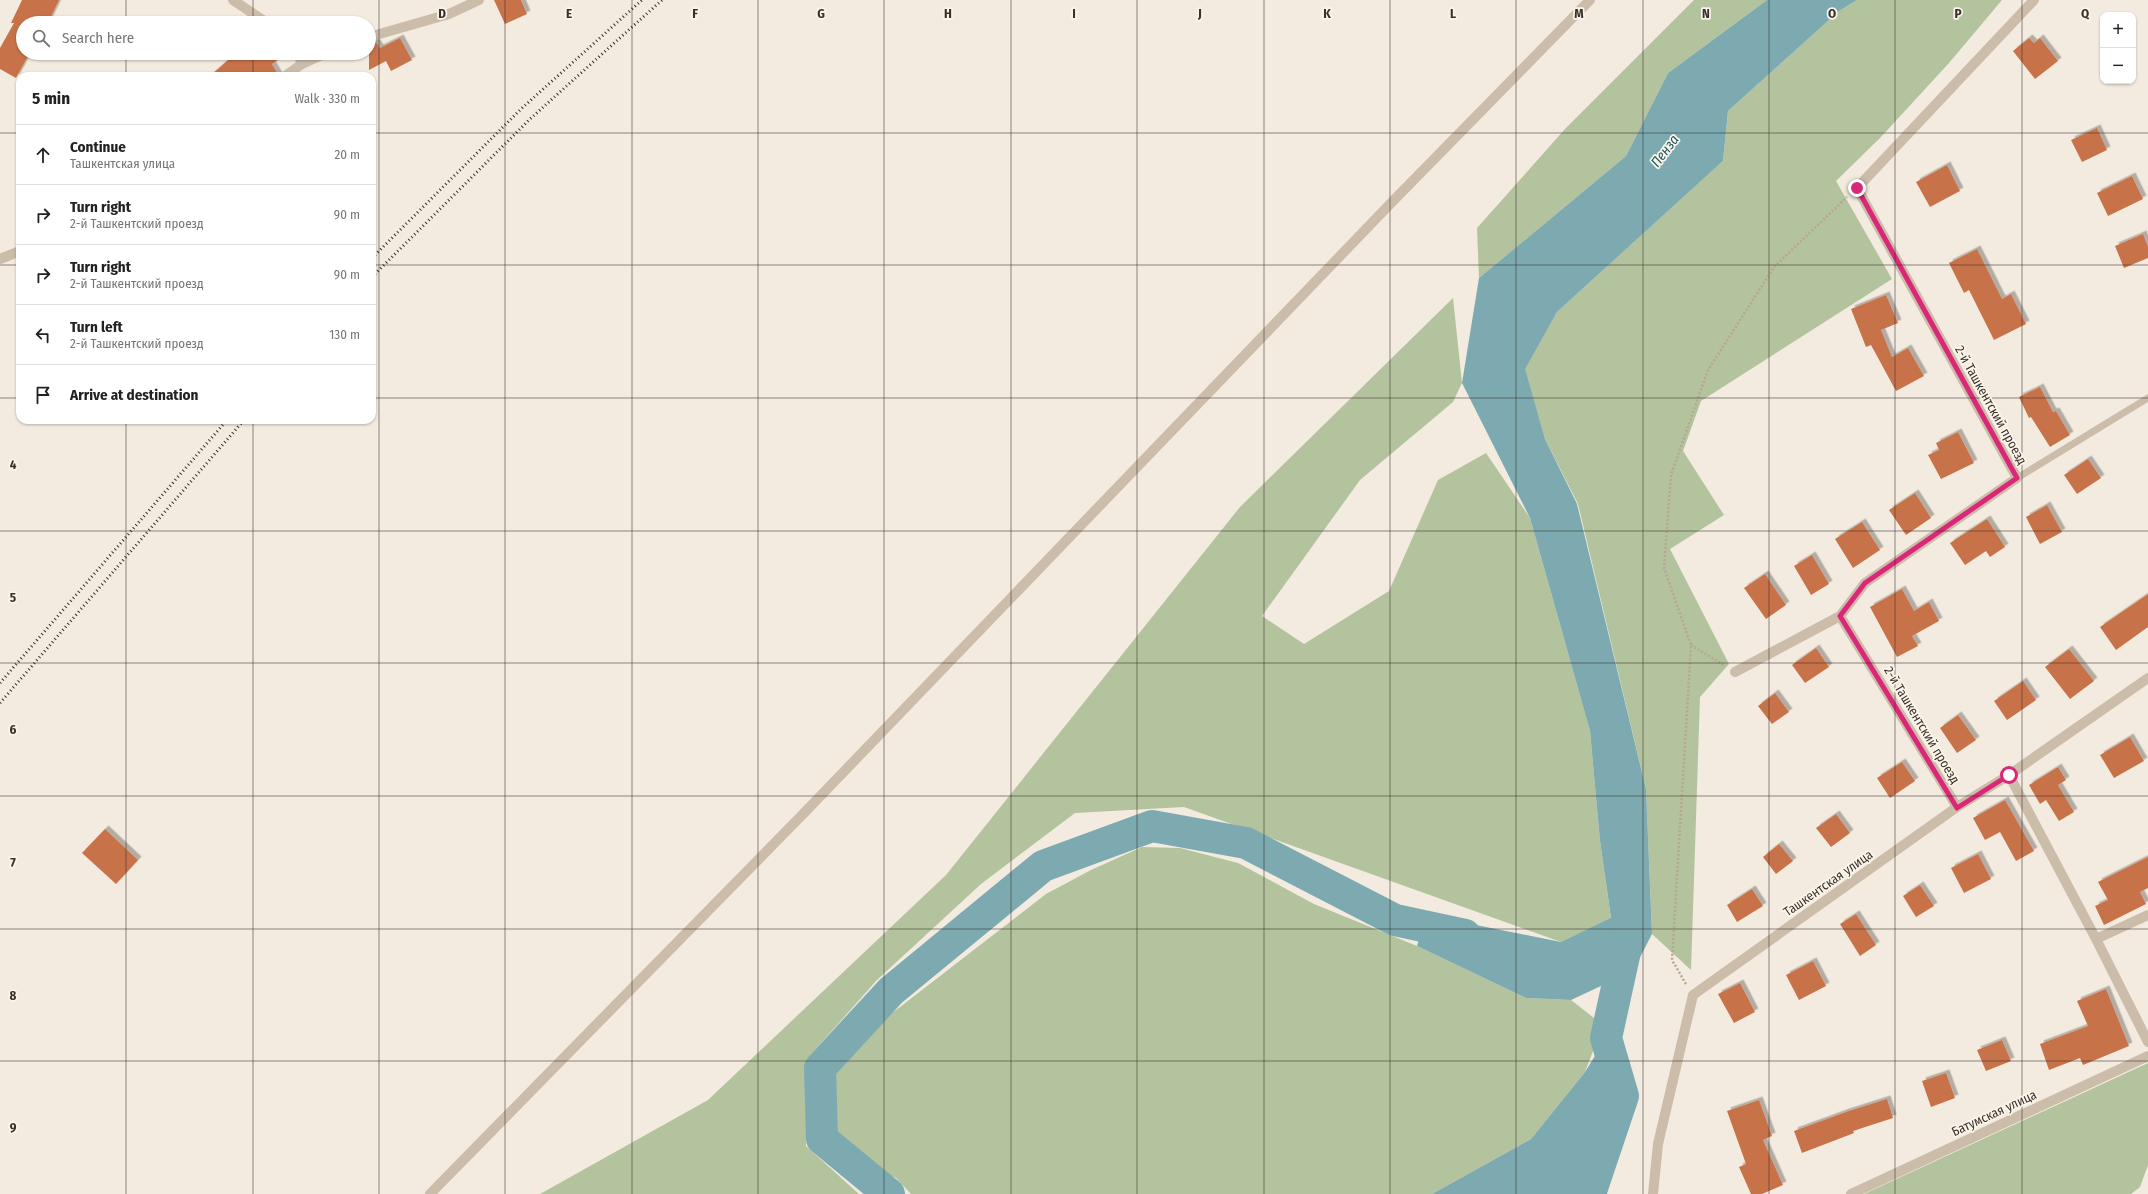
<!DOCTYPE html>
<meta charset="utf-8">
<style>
:root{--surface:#fff;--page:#f2f2f2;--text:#222;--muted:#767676;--line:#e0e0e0}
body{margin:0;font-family:"Fira Sans Condensed",sans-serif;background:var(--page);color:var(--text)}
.controls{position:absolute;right:12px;top:12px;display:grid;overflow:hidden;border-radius:8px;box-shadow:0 1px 3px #0004}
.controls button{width:36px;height:36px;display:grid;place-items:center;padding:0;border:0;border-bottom:1px solid var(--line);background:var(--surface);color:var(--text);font:20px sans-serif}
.stop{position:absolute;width:12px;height:12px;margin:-9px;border:3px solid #db2777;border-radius:50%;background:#fff}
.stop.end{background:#db2777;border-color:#fff;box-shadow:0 1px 4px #0008}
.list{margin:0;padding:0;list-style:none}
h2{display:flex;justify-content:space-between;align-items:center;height:52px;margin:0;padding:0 16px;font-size:17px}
h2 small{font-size:13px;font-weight:400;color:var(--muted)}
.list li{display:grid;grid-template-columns:26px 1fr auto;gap:12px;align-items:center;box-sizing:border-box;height:60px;padding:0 16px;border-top:1px solid var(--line)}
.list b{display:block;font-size:15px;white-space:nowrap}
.list p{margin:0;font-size:13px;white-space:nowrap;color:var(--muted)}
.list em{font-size:13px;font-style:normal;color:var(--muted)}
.icon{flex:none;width:22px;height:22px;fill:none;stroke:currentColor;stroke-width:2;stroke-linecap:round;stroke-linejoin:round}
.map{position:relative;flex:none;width:2148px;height:1194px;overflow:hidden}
.search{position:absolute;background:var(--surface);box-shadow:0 1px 3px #0004;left:16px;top:16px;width:360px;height:44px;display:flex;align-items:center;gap:10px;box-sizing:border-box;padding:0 14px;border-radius:22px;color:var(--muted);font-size:15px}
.panel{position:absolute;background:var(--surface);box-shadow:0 1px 3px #0004;left:16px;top:72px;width:360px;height:352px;border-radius:12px}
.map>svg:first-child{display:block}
.green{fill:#b3c39e}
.water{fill:#7daab1}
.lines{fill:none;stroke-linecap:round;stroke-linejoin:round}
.river{stroke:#7daab1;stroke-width:32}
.building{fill:#c87248;filter:url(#shadow)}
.path{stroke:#b8a694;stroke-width:2.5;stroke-dasharray:2 2;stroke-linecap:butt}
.lane{stroke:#ccbcaa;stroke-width:7}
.street{stroke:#ccbcaa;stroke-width:10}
.rail{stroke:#39302a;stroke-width:3;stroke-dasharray:1 3;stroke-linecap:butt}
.route{stroke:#db2777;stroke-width:5}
.grid{fill:none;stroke:#39302a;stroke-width:1;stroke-opacity:0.55}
.labels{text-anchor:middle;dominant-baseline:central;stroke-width:3.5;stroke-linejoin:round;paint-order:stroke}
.street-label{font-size:13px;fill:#39302a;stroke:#faf5eb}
.water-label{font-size:14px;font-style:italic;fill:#1e525c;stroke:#faf5eb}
.grid-label{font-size:13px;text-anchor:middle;font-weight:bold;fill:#39302a;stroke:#faf5eb;stroke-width:3.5;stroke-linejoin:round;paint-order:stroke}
</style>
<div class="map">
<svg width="2148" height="1194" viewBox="0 0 2148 1194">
<defs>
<filter id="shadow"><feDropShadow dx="3.5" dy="-3.5" stdDeviation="0" flood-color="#0004"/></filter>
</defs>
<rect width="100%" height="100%" fill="#f3ebdf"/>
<path class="green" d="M1694,0H1767L1668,73L1626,156L1479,278L1477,228L1565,129Z
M1857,0H2002L1949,63L1880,138L1836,181L1892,279L1701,401L1683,451L1724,515L1670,549L1729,664L1700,697L1691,970L1652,934L1646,789L1578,504L1545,439L1524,369L1557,312L1723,161L1728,111L1839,11Z
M1453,298L1462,383L1453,402L1360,480L1262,616L1304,644L1389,591L1438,480L1486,453L1530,518L1590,731L1600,841L1611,919L1561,942L1184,807L1075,813L981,884L877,980L806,1060V1146L859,1194H540L708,1100L946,875L1240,507Z
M1142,847L1180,848L1238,863L1314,904L1417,946L1526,998L1571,1000L1603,1025L1585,1072L1531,1139L1432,1194H911L896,1178L868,1166L831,1131L830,1093L840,1060L878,1024L1046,894L1091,870Z
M2148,1063V1165L2140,1187L2131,1194H1864Z"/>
<path class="water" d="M1767,0H1857L1839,11L1728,111L1723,161L1557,312L1525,369L1545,439L1577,504L1646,789L1652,934L1633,971L1571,1000L1526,998L1417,946L1426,915L1561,942L1611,918L1600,841L1590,731L1530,518L1462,383L1479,278L1626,156L1668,73Z
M1606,1038L1623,1096L1590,1194H1432L1531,1139L1585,1072Z"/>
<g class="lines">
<path class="river" d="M889,1194L822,1139L820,1068L891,991L1043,866L1152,826L1246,843L1395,920L1465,935
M1590,1194L1623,1096L1606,1038L1629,933"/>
</g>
<path class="building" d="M22,0H59L48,23H23V53L28,56L16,78L0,69V48L14,23H11Z
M494,0H521L527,14L505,24Z
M400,38L412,60L391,71L386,61L369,70V43L376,42L380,48Z
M2029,38L2034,43L2040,38L2058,61L2035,79L2013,51Z
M236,53H288L272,64L279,76H210Z
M2097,128L2107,150L2082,162L2071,140Z
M1947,165L1960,191L1930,207L1916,182Z
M2132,176L2143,199L2108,216L2097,193Z
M2143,234L2148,247V258L2124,268L2115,246Z
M1977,249L2002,299L2011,294L2026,324L1994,340L1969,290L1964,293L1949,263Z
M1886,295L1898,323L1881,330L1892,357L1908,348L1924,376L1896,391L1871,345L1866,347L1851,309Z
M2040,387L2053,412L2056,411L2070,435L2050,447L2031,417L2029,418L2019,397Z
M1958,432L1974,463L1941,479L1928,455L1939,450L1936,443Z
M2088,459L2101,478L2077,494L2064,475Z
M1915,493L1931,518L1906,535L1889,510Z
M2047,505L2062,532L2040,544L2026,517Z
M1987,519L2005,547L1990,557L1986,551L1965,565L1950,543Z
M1862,522L1880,550L1853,568L1835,539Z
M1812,555L1829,584L1811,595L1794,566Z
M1765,574L1786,605L1766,619L1744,588Z
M1902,589L1914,611L1929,602L1939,621L1912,636L1918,646L1897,657L1870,607Z
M2148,594V627L2116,650L2100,627Z
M1816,648L1829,667L1805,683L1792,665Z
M2069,649L2094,681L2070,699L2045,667Z
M2023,681L2036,700L2007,720L1994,701Z
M1775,693L1789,712L1772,724L1758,706Z
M1958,715L1976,740L1957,753L1940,728Z
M2130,737L2144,761L2114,778L2100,755Z
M1902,762L1915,781L1890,798L1877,778Z
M2058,767L2066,780L2058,785L2074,812L2059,821L2046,800L2040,804L2029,785Z
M2005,800L2034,851L2016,861L2000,832L1985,840L1973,818Z
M1836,814L1850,833L1831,847L1816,828Z
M105,829L138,860L116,884L82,853Z
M1779,844L1793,861L1776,874L1763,857Z
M1978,854L1991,879L1964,893L1951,868Z
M2148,857V888L2140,892L2146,904L2104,925L2095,906L2108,900L2098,882Z
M1920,885L1934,906L1916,917L1903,896Z
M1752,889L1763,906L1737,922L1727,905Z
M1856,914L1876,945L1860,956L1840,924Z
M1813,961L1826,986L1799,1000L1786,975Z
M1740,983L1755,1012L1734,1023L1718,994Z
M2106,989L2129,1046L2083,1065L2080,1058L2049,1070L2040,1044L2088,1026L2077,1001Z
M2002,1040L2011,1061L1986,1071L1977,1050Z
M1946,1073L1955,1098L1931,1107L1922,1081Z
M1887,1099L1893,1118L1853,1131L1854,1133L1802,1153L1794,1131L1846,1112Z
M1759,1100L1772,1136L1763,1140L1783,1185L1762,1194H1751L1739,1167L1746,1164L1727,1111Z"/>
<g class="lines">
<path class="path" d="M1691,645L1725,666
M1686,984L1672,960L1691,645L1664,568L1671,475L1708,370L1774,267L1847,197"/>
<path class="lane" d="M2017,478L2148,398"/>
<path class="street" d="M233,0L267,23
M369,37L449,14L479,0
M298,53L302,64
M285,76L302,64L326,53
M0,259L20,251
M1735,672L1840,616
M2009,775L2096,939L2148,1042
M1957,807L1840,616L1865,583L2017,478L1857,188L2034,0
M2096,939L2148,915
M430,1194L805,812L1392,202L1590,0
M1653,1194L1658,1144L1693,995L1957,807L2009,775L2148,678
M1851,1194L2148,1056"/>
<path class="rail" d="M372,258L521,109L642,0
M372,277L530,119L662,0
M0,683L227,420
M0,703L244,420"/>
</g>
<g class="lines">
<path class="route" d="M1857,188L2017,478L1865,583L1840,616L1957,808L2009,775"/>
</g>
<path class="grid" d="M126,0V23M253,0V23M379,0V1194M505,0V1194M632,0V1194M758,0V1194M884,0V1194M1011,0V1194M1137,0V1194M1264,0V1194M1390,0V1194M1516,0V1194M1643,0V1194M1769,0V1194M1895,0V1194M2022,0V1194M126,53V76M253,53V76M0,133H20M372,133H2148M0,265H20M372,265H2148M0,398H20M372,398H2148M126,420V1194M253,420V1194M0,531H2148M0,663H2148M0,796H2148M0,929H2148M0,1061H2148"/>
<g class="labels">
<g class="street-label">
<text transform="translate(1991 405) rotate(61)">2-й Ташкентский проезд</text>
<text transform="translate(1922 725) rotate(59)">2-й Ташкентский проезд</text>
<text transform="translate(1828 883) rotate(-35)">Ташкентская улица</text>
<text transform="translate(1994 1113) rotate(-25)">Батумская улица</text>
</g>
<g class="water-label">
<text transform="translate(1665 151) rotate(-53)">Пенза</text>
</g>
</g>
<g class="grid-label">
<text x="442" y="18">D</text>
<text x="569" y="18">E</text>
<text x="695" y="18">F</text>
<text x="821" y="18">G</text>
<text x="948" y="18">H</text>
<text x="1074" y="18">I</text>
<text x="1200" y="18">J</text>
<text x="1327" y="18">K</text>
<text x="1453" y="18">L</text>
<text x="1579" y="18">M</text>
<text x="1706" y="18">N</text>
<text x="1832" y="18">O</text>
<text x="1958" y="18">P</text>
<text x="2085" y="18">Q</text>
<text x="13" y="469">4</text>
<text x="13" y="602">5</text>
<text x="13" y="734">6</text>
<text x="13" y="867">7</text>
<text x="13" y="1000">8</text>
<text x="13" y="1132">9</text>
</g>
</svg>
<div class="controls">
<button>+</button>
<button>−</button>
</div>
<div class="stop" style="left:2009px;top:775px"></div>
<div class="stop end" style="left:1857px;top:188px"></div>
<div class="search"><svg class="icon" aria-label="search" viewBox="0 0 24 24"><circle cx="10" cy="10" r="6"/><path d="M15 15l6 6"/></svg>Search here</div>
<section class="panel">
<h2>5 min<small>Walk · 330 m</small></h2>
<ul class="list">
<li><svg class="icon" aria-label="ahead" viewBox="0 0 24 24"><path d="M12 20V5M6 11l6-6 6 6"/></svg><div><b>Continue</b><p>Ташкентская улица</p></div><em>20 m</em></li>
<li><svg class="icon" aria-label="right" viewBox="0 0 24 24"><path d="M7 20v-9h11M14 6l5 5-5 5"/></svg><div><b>Turn right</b><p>2-й Ташкентский проезд</p></div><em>90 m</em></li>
<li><svg class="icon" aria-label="right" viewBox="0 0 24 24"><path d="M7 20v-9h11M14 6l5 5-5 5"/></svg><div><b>Turn right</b><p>2-й Ташкентский проезд</p></div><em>90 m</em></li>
<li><svg class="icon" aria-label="left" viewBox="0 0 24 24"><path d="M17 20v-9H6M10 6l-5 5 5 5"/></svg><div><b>Turn left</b><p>2-й Ташкентский проезд</p></div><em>130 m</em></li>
<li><svg class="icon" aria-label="arrive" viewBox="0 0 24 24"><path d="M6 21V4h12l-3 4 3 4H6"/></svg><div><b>Arrive at destination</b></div></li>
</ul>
</section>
</div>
